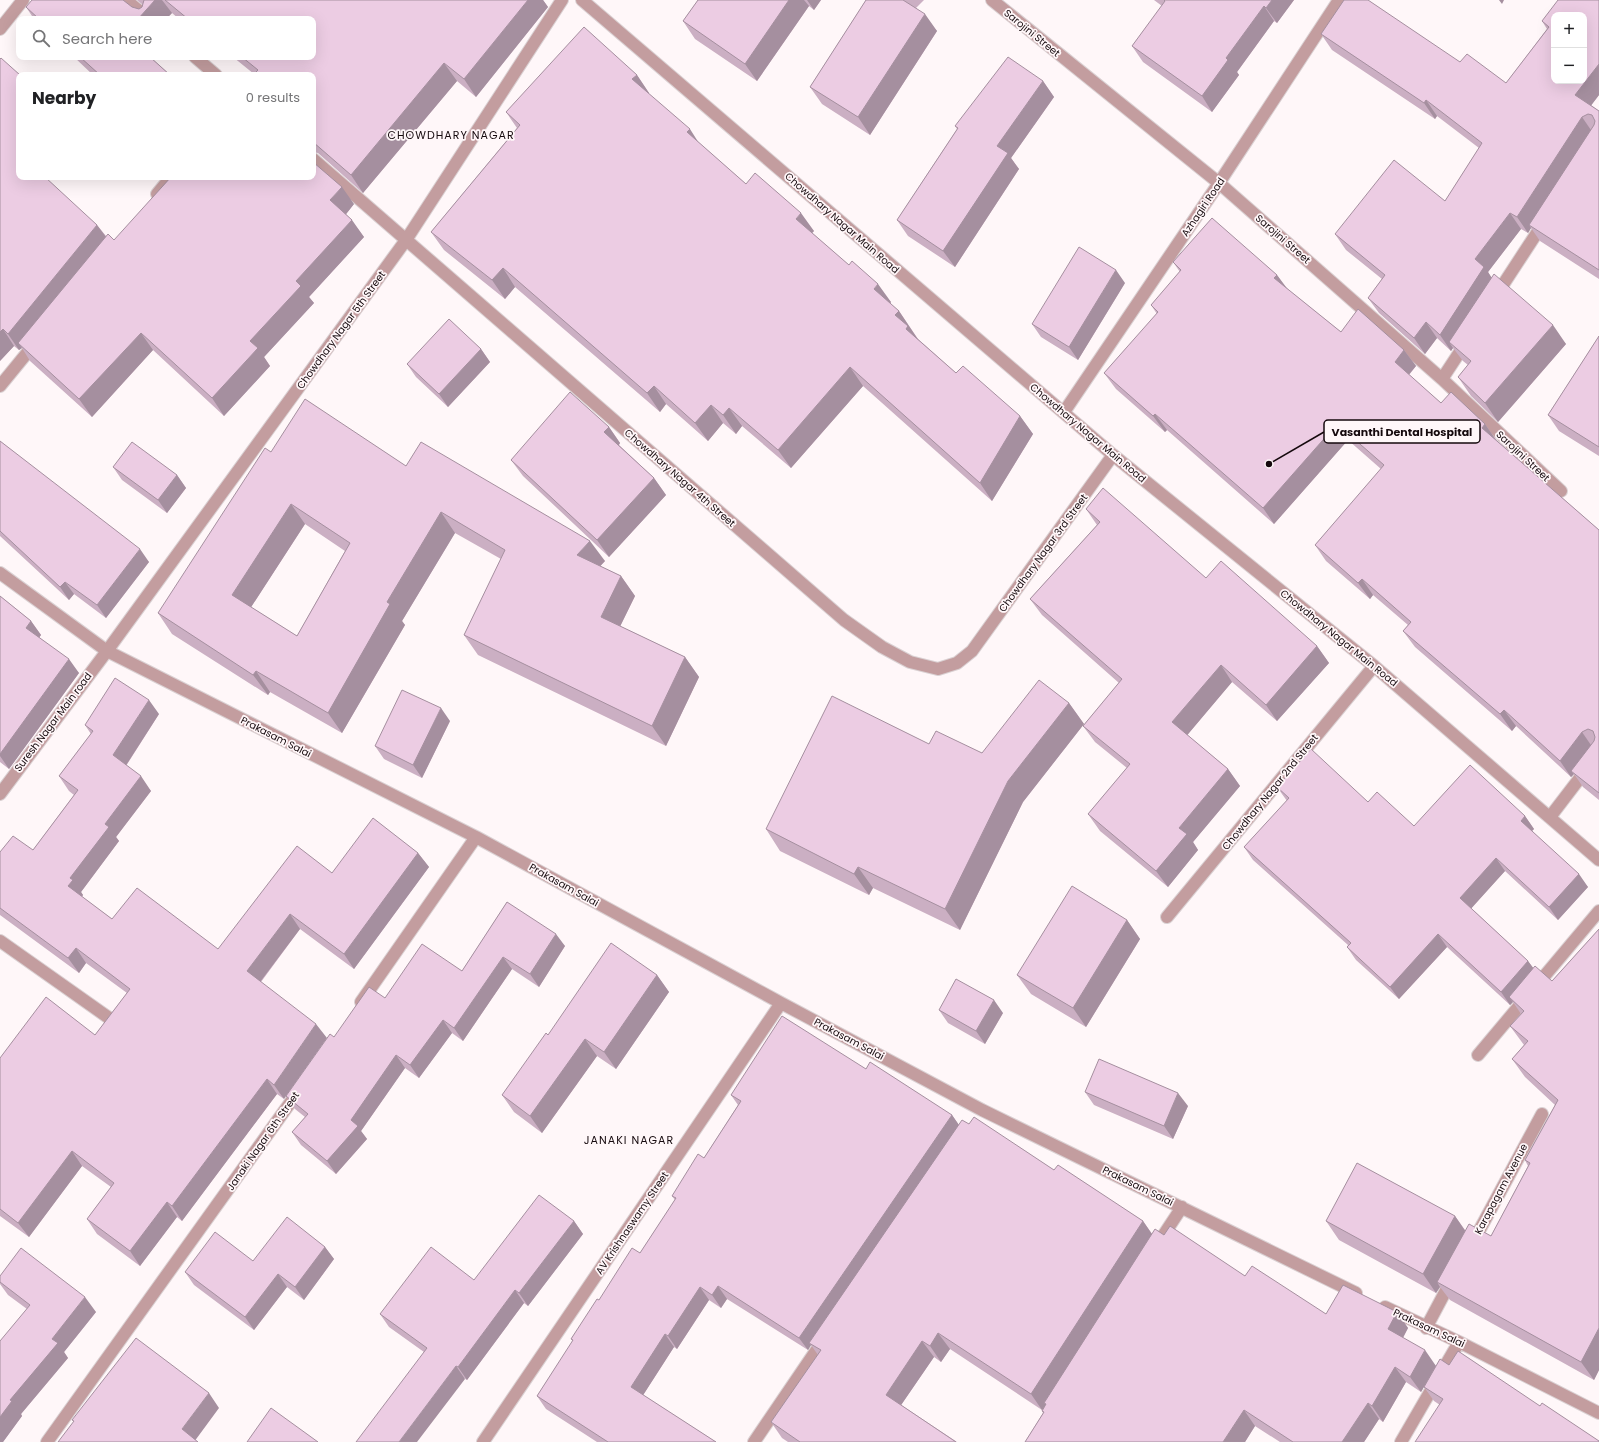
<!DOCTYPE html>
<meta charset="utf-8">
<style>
:root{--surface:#fff;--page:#f6f6f6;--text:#202124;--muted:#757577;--line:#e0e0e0}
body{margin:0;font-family:Poppins,sans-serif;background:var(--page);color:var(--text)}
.controls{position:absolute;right:12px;top:12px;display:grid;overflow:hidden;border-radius:8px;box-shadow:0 4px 16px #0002}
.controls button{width:36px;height:36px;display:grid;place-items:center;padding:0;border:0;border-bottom:1px solid var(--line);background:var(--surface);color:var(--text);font:20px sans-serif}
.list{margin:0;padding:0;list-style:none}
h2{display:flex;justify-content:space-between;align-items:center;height:52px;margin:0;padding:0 16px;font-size:17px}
h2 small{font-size:13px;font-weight:400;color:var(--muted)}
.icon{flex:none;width:22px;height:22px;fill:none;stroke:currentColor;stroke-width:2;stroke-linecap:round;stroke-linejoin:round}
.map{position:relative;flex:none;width:1599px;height:1442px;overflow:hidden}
.search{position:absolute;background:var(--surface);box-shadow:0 4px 16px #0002;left:16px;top:16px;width:300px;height:44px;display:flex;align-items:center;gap:10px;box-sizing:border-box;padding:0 14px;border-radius:8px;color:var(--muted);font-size:15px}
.panel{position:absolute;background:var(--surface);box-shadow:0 4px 16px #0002;left:16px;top:72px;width:300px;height:108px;border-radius:8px}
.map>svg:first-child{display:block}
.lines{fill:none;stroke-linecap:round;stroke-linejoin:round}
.street-casing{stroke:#dad1d3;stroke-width:14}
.street{stroke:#c39d9f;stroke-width:12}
.wall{fill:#cbafc3;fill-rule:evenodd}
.shaded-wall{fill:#a58f9f}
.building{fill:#eccce3;stroke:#a58f9f;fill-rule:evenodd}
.labels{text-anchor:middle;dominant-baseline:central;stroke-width:3.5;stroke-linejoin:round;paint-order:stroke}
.street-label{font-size:10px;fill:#15090d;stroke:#fff7f9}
.neighbourhood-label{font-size:11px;letter-spacing:1px;fill:#15090d;stroke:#fff7f9}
.leader{fill:none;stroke:#15090d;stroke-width:1.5}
.callout-dot{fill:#15090d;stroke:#fff7f9;stroke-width:1.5}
.callout{fill:#fff7f9;stroke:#15090d;stroke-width:1.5}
.callout-label{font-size:11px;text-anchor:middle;font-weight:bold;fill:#15090d}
</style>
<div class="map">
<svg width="1599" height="1442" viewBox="0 0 1599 1442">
<rect width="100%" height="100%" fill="#fff7f9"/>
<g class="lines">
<defs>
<path id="street" d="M126,0L149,19
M582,0L1113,455L1374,666L1599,860
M992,0L1219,183L1442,379L1561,491
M0,29L23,0
M195,57L216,75
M313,159L844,620L882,647L910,662L938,669L957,663L972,651L1113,455
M157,194L171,177
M1495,297L1544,222
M1442,379L1467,341
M0,386L36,342
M1064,412L1219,183L1339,0
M0,573L107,651L476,837L781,1003L982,1110L1356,1293
M0,794L107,651L406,240L562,0
M1550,817L1599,753
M1167,917L1374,666
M0,941L109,1018
M361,1002L476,837
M1478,1055L1599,911
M1472,1244L1542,1114
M1155,1248L1182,1207
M1385,1307L1459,1342L1599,1413
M1426,1328L1452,1279
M47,1442L300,1089
M483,1442L781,1003
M754,1442L824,1339
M1401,1442L1459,1342"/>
</defs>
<use href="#street" class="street-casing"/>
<use href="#street" class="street"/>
</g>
<path class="wall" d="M137,0H543L548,7L476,97L457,81L363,193L318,153L313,152V75L254,74L233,57H313V19H179L172,13L166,19H34L26,7H132L139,9L142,7L143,5Z
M698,0H821L814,10L809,6L757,81L695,39L683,21Z
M866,0H924L916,8L937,31L870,135L822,104L810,87Z
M1154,0H1294L1277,23L1274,21L1237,72L1239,75L1212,112L1143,62L1132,46L1162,6Z
M1599,0V95L1591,105L1599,111V279L1540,241L1531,228L1528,233L1521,229L1488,272L1491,277L1566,344L1498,422L1471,396L1458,377L1468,365L1463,361L1453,348L1451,351L1437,338L1425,354L1379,313L1368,298L1382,279L1346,250L1335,234L1445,201L1479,148L1437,116L1435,119L1332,50L1321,34L1460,62L1506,83L1547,29L1542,21Z
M74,57H150L170,75H93Z
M637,75L649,93V94L699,143L746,184L814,231L812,233L891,302L890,304L899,311L918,339L956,373L1020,416L1033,434L992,501L863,386L791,468L742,426L736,434L723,423L708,441L666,404L660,412L515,287L505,299L444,250L431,232L517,128L506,112Z
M1043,81L1054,97L1011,158L1019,169L955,267L908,236L897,220L957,129L955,126Z
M19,177L97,225L106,236L114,240L354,204L346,214L364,237L309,297L314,303L264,357L270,366L224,416L153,350L92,417L30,361L22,348L19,350L14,346L0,361Z
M1173,262L1277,275L1286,288L1341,332L1404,350L1416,366L1409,375L1441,403L1485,424L1496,440L1599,530V800L1583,787L1574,774L1571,777L1516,726L1512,731L1415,647L1403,631L1408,625L1373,595L1370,599L1326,561L1315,545L1381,469L1348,440L1274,524L1167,430L1165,432L1116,389L1104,373L1157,314L1151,305L1180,272Z
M1125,283L1078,360L1041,337L1032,324Z
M1599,336V456L1559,431L1548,415Z
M481,349L490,362L448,407L416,377L407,364Z
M609,427L620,443L619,445L654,478L666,495L609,557L523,476L511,460Z
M0,441L149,562L106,618L74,594L69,600L0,536Z
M271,452L406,466L605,561L600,566L621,576L635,596L620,626L685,657L699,677L666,746L478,655L464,635L501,559L455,533L402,621L405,625L342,733L270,692L268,695L172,634L158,613ZM305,524L345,551L297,636L251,607Z
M113,467L177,475L186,488L167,513L122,480Z
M1086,509L1206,578L1317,646L1329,663L1277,721L1232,682L1187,735L1228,769L1240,786L1193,842L1198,850L1168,887L1100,831L1088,814L1127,768L1095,742L1083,726L1119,683L1042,615L1030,599L1097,525Z
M0,596L31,621L41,635L39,637L79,673L9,769L0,762Z
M1069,703L1084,724L1023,802L960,930L873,888L869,895L780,851L766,829L929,744L982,753Z
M159,714L126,766L151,791L116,837L119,841L81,892L83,895L82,897L112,919L218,949L332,873L418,853L429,867L354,969L300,929L261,982L284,1099L277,1094L182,1221L177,1217L140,1266L97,1234L87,1219L111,1187L82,1166L29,1237L0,1216V1058L95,1035L127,993L86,963L79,973L0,915V852L33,850L74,795L69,791L59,776L91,734L85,725Z
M450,721L422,778L384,759L375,746Z
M1277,787L1368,802L1414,826L1525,816L1534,829L1532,831L1588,887L1558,920L1505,871L1471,908L1528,961L1533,968L1552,981L1599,929V1370L1594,1380L1450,1300L1440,1287L1436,1293L1339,1240L1326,1221L1455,1216L1465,1230L1491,1236L1528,1166L1525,1160L1555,1105L1525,1077L1512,1059L1524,1045L1510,1026L1521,1014L1513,1002L1510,1005L1447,947L1399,999L1356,960L1347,947L1348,945L1253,860L1244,847L1287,801Z
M507,902L565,946L539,987L512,969L463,1041L452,1033L419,1078L405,1068L361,1131L367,1139L336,1174L301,1145L292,1132L305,1117L295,1109L286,1096L334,1037L385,998L462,971Z
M1127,920L1140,939L1086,1027L1031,994L1017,975Z
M657,975L669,992L616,1069L597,1056L542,1133L514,1112L502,1095L548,1035Z
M939,1010L1003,1013L985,1044L948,1023Z
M866,1069L952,1115L959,1125L969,1124L1054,1170L1143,1221L1152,1234L1164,1235L1245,1276L1326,1314L1397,1312L1408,1328L1403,1338L1436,1366L1449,1365L1540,1406L1599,1441L1440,1405L1434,1401L1424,1387L1421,1392L1406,1382L1383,1422L1379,1419L1364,1442H1280L1255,1426L1245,1442H1025L1043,1413L1042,1411V1410L950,1349L941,1362L934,1357L901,1405L957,1442H788L782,1438L771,1422L818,1355L811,1345L808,1350L727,1299L721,1308L709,1300L677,1349L674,1347L643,1395L716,1442H597L546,1409L537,1396L573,1341L571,1339L599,1300L640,1253L675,1200L672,1196L704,1158L738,1105L731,1095Z
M1085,1092L1188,1106L1173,1139L1094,1105Z
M574,1221L583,1234L528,1306L524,1303L467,1380L424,1352L389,1327L380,1314L474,1280Z
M325,1247L334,1259L304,1300L287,1287L254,1330L194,1285L185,1272L253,1261Z
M0,1276L96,1312L64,1352L68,1358L21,1414L22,1416L3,1442L27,1309L8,1295L0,1284Z"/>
<path class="shaded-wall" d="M155,0H162L172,13L166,19H138Z
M528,0H543L548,7L476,97L464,79Z
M789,0H804L809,6L757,81L745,64Z
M807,0H821L814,10Z
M1272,0H1294L1277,23L1266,8Z
M1499,0H1504L1502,4Z
M1264,6L1274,21L1237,72L1239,75L1212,112L1202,96L1226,58Z
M925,14L937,31L870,135L858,117Z
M444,63L457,81L363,193L351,175Z
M1599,64V95L1587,111L1575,95Z
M637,75L649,93L645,98L632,79Z
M1043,81L1054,97L1011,158L1019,169L955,267L943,251L997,146Z
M1426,100L1437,116L1435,119L1424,103Z
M1582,117L1593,133L1529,225L1531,228L1528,233L1517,217Z
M690,129L702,148L687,132Z
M342,187L354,204L343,218L330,200Z
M801,213L814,231L808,237L796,219Z
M1510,213L1521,229L1488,272L1495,283L1449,342L1453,348L1451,351L1440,335L1475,259Z
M352,220L364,237L309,297L314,303L264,357L270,366L224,416L212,398L250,341L296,281Z
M97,225L109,241L18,343L22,348L19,350L8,334Z
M503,268L515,287L505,299L492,280Z
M1116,270L1125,283L1078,360L1069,347Z
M1277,275L1289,291L1274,278Z
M878,284L891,302L887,308L874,289Z
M899,311L921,344L918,347L895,315Z
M1426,322L1437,338L1425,354L1414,338Z
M1553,325L1566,344L1498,422L1485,403Z
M3,329L14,346L0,361V332Z
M141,333L153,350L92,417L79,399Z
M481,349L490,362L448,407L439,394Z
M1404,350L1416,366L1406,378L1395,362Z
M850,367L863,386L791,468L778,450Z
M654,386L666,404L660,412L647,393Z
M711,405L723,423L708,441L695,423Z
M729,408L742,426L736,434L723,415Z
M1155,414L1167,430L1165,432L1153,416Z
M1020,416L1033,434L992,501L980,483Z
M1337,424L1348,440L1274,524L1263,508Z
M1485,424L1496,440L1493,444L1482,428Z
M609,427L620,443L616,449L604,432Z
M177,475L186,488L167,513L158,500Z
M654,478L666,495L609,557L597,540Z
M291,504L305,524L246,615L232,595Z
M441,512L455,533L402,621L405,625L342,733L328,713L387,602Z
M590,541L605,561L592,575L577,555Z
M140,549L149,562L106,618L97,605Z
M621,576L635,596L615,637L601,617Z
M1362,579L1373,595L1370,599L1358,583Z
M65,582L74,594L69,600L60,587Z
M31,621L41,635L36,642L26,628Z
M1317,646L1329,663L1277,721L1266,705Z
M685,657L699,677L666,746L652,726Z
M69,659L79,673L9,769L0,756V754Z
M1221,665L1232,682L1184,739L1172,722Z
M256,671L270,692L268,695L253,675Z
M149,700L159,714L123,770L113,755Z
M1069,703L1084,724L1023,802L960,930L945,909L1008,781Z
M441,708L450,721L422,778L413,765Z
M1504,710L1516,726L1512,731L1500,714Z
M1582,732L1593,748L1571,771L1574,774L1571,777L1560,761Z
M1228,769L1240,786L1193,842L1198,850L1168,887L1156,871L1179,828Z
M141,776L151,791L116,837L119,841L81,892L83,895L78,901L68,886L70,878L105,824Z
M1525,816L1534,829L1530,833L1521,821Z
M418,853L429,867L354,969L344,954Z
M1496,858L1505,871L1469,911L1460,898Z
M858,867L873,888L869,895L854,874Z
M1579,874L1588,887L1558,920L1549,907Z
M290,914L300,929L257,986L247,971Z
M1127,920L1140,939L1086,1027L1073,1008Z
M556,934L565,946L539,987L530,974Z
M1438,934L1447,947L1399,999L1390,987Z
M76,948L86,963L79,973L68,958Z
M503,957L512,969L463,1041L454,1028Z
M1528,961L1537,973L1509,997L1513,1002L1510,1005L1501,992Z
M657,975L669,992L616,1069L604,1052Z
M994,1000L1003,1013L985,1044L976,1031Z
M443,1020L452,1033L419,1078L410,1065Z
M316,1024L327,1038L284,1099L274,1085Z
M585,1039L597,1056L542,1133L530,1116Z
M396,1055L405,1068L361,1131L367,1139L336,1174L327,1161L351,1120Z
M267,1079L277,1094L182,1221L172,1206Z
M1178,1093L1188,1106L1173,1139L1164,1126Z
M952,1115L961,1128L809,1343L811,1345L808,1350L799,1338Z
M72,1151L82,1166L29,1237L18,1223Z
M167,1202L177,1217L140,1266L130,1251Z
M1455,1216L1468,1235L1437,1282L1440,1287L1436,1293L1423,1274Z
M574,1221L583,1234L528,1306L519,1293Z
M1143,1221L1154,1237L1044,1403L1046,1405L1042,1410L1031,1394Z
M325,1247L334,1259L304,1300L295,1287Z
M278,1274L287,1287L254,1330L245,1317Z
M718,1286L727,1299L721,1308L712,1295Z
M700,1287L709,1300L677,1349L668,1336Z
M515,1290L524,1303L467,1380L458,1367Z
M85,1297L96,1312L64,1352L68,1358L21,1414L22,1416L3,1442H0V1417L10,1400L52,1339Z
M1397,1312L1408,1328L1399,1345L1388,1329Z
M1599,1328V1370L1594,1380L1581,1362Z
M938,1333L950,1349L941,1362L930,1346Z
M665,1334L674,1347L640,1400L631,1387Z
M922,1341L934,1357L897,1411L886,1395Z
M1425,1350L1436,1366L1421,1392L1410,1377Z
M456,1366L465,1379L417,1442H399Z
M1395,1367L1406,1382L1383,1422L1372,1406Z
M209,1393L219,1408L194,1442L182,1429Z
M1368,1403L1379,1419L1364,1442H1342Z
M1244,1410L1255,1426L1245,1442H1223Z"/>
<path class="building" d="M32,0H123L132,7L139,9L142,7L144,0H155L138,19H39L26,7Z
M165,0H528L464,79L444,63L351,175L313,142V75H253L258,70L242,57H313V19H188Z
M698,0H789L745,64L683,21Z
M866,0H903L925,14L858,117L810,87Z
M1164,0H1272L1266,8L1264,6L1226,58L1228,60L1202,96L1132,46L1165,1Z
M1344,0H1368L1460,62L1467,54L1506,83L1549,27L1542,21L1558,0H1599V64L1575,95L1599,111V270L1529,225L1594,125L1595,121L1592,115L1588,114L1582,117L1517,217L1510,213L1475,259L1484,267L1440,335L1426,322L1414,338L1368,298L1385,275L1335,234L1394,160L1445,201L1482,143L1426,100L1424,103L1321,34ZM1554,15H1584V81H1554Z
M584,27L637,75L632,79L690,129L687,132L746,184L755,173L801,213L796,219L849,265L852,261L878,284L874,289L899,311L895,315L908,326L906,329L956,373L963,366L1020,416L980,483L850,367L778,450L729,408L723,415L711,405L695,423L654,386L647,393L503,268L492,280L431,232L520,125L506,112Z
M80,57H150L170,75H100Z
M1008,57L1043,81L997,146L1008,153L943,251L897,220L958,128L955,126Z
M1,58L20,75H19V177H45L97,225L8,334L3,329L0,332V59Z
M313,162L342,187L330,200L352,220L296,281L301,286L250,341L258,348L212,398L141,333L79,399L18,343L108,234L114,240L171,177H313Z
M1212,218L1277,275L1274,278L1341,332L1358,309L1404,350L1395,362L1441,403L1451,392L1485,424L1482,428L1599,530V793L1571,771L1594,741L1595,737L1593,731L1588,729L1582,732L1560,761L1504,710L1500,714L1403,631L1411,622L1362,579L1358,583L1315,545L1384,465L1337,424L1263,508L1155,414L1153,416L1104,373L1158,312L1151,305L1181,270L1173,262Z
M1079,247L1116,270L1069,347L1032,324Z
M1494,274L1553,325L1485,403L1458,377L1471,361L1449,342Z
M449,319L481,349L439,394L407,364Z
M1599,336V447L1548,415Z
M570,392L609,427L604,432L654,478L597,540L511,460Z
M305,399L406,466L421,442L590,541L577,555L621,576L601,617L685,657L652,726L464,635L505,550L441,512L387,602L390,604L328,713L256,671L253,675L158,613L265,448L271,452ZM291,504L350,543L297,636L232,595Z
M0,441L140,549L97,605L65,582L60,587L0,531Z
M132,442L177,475L158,500L113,467Z
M1103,488L1206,578L1221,561L1317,646L1266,705L1221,665L1172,722L1228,769L1179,828L1187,834L1156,871L1088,814L1130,764L1083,726L1122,679L1030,599L1100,522L1086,509Z
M0,596L31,621L26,628L69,659L0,754Z
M115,678L149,700L113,755L141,776L105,824L109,827L70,878L73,880L68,886L112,919L137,888L218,949L297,846L332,873L373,818L418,853L344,954L290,914L247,971L316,1024L274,1085L267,1079L172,1206L167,1202L130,1251L87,1219L114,1183L72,1151L18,1223L0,1209V1058L46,997L95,1035L130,989L76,948L68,958L0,908V852L13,836L33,850L78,790L59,776L93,731L85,725Z
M1039,680L1069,703L1008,781L945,909L858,867L854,874L766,829L832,696L929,744L936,731L982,753Z
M402,690L441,708L413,765L375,746Z
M1311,749L1368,802L1377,792L1414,826L1470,765L1525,816L1521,821L1579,874L1549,907L1496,858L1460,898L1528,961L1501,992L1438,934L1390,987L1347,947L1351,943L1244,847L1289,798L1277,787Z
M1072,886L1127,920L1073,1008L1017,975Z
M507,902L556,934L530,974L503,957L454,1028L443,1020L410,1065L396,1055L351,1120L358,1126L327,1161L292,1132L308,1114L286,1096L330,1034L334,1037L369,987L385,998L422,944L462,971Z
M1599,929V1328L1581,1362L1437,1282L1469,1224L1491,1236L1530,1163L1525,1160L1558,1100L1512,1059L1528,1041L1510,1026L1524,1011L1509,997L1535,966L1552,981Z
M611,943L657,975L604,1052L585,1039L530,1116L502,1095L546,1033L548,1035Z
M956,979L994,1000L976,1031L939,1010Z
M782,1016L866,1069L870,1062L952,1115L799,1338L718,1286L712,1295L700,1287L668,1336L665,1334L631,1387L716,1442H608L537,1396L573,1340L571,1339L597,1299L599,1300L632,1248L640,1253L676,1198L672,1196L698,1154L704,1158L741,1101L731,1095Z
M1099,1059L1178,1093L1164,1126L1085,1092Z
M974,1117L1054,1170L1058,1165L1143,1221L1031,1394L938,1333L930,1346L922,1341L886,1395L956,1442H800L771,1422L821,1350L809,1343L962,1120L969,1124Z
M1357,1163L1455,1216L1423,1274L1326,1221Z
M539,1195L574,1221L519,1293L515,1290L458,1367L456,1366L399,1442H356L427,1348L380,1314L431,1247L474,1280Z
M287,1217L325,1247L295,1287L278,1274L245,1317L185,1272L215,1232L253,1261Z
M1170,1226L1245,1276L1252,1266L1326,1314L1343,1285L1397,1312L1388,1329L1425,1350L1410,1377L1395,1367L1372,1406L1368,1403L1342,1442H1293L1244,1410L1223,1442H1025L1044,1412L1042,1411L1046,1404L1044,1403L1155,1229L1164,1235Z
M21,1248L85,1297L52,1339L58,1343L10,1400L12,1401L0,1417V1341L30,1305L0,1282V1276Z
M136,1338L209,1393L182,1429L198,1442H58L74,1421L72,1420Z
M1458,1351L1540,1406L1542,1403L1599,1441V1442H1415L1443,1399L1424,1387L1440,1359L1449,1365Z
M271,1408L318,1442H247Z"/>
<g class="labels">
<g class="street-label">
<text transform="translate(1032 33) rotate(39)">Sarojini Street</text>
<text transform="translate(1203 207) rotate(-56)">Azhagiri Road</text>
<text transform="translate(842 223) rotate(41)">Chowdhary Nagar Main Road</text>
<text transform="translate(1283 239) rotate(41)">Sarojini Street</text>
<text transform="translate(341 330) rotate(-54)">Chowdhary Nagar 5th Street</text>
<text transform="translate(1088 433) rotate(40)">Chowdhary Nagar Main Road</text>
<text transform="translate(1523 456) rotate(43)">Sarojini Street</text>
<text transform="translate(680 478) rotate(41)">Chowdhary Nagar 4th Street</text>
<text transform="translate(1043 553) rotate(-54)">Chowdhary Nagar 3rd Street</text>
<text transform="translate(1339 638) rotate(39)">Chowdhary Nagar Main Road</text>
<text transform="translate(53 722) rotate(-53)">Suresh Nagar Main road</text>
<text transform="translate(276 737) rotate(27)">Prakasam Salai</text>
<text transform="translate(1270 792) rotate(-51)">Chowdhary Nagar 2nd Street</text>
<text transform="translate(564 885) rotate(29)">Prakasam Salai</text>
<text transform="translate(849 1039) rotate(28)">Prakasam Salai</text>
<text transform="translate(263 1141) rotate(-55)">Janaki Nagar 6th Street</text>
<text transform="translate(1138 1186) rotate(26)">Prakasam Salai</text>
<text transform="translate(1501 1189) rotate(-62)">Karapagam Avenue</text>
<text transform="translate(632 1223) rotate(-56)">AV Krishnaswamy Street</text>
<text transform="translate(1429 1328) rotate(25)">Prakasam Salai</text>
</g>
<g class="neighbourhood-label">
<text x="451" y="135">CHOWDHARY NAGAR</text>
<text x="629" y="1140">JANAKI NAGAR</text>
</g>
</g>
<path class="leader" d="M1269 464L1324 432"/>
<circle class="callout-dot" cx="1269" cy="464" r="4"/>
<rect class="callout" x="1324" y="420" width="156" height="23" rx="4"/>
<g class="callout-label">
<text x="1402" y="436">Vasanthi Dental Hospital</text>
</g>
</svg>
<div class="controls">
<button>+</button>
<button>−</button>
</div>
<div class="search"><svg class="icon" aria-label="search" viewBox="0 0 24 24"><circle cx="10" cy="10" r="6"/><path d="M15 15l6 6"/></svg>Search here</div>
<section class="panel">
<h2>Nearby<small>0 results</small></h2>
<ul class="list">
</ul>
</section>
</div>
